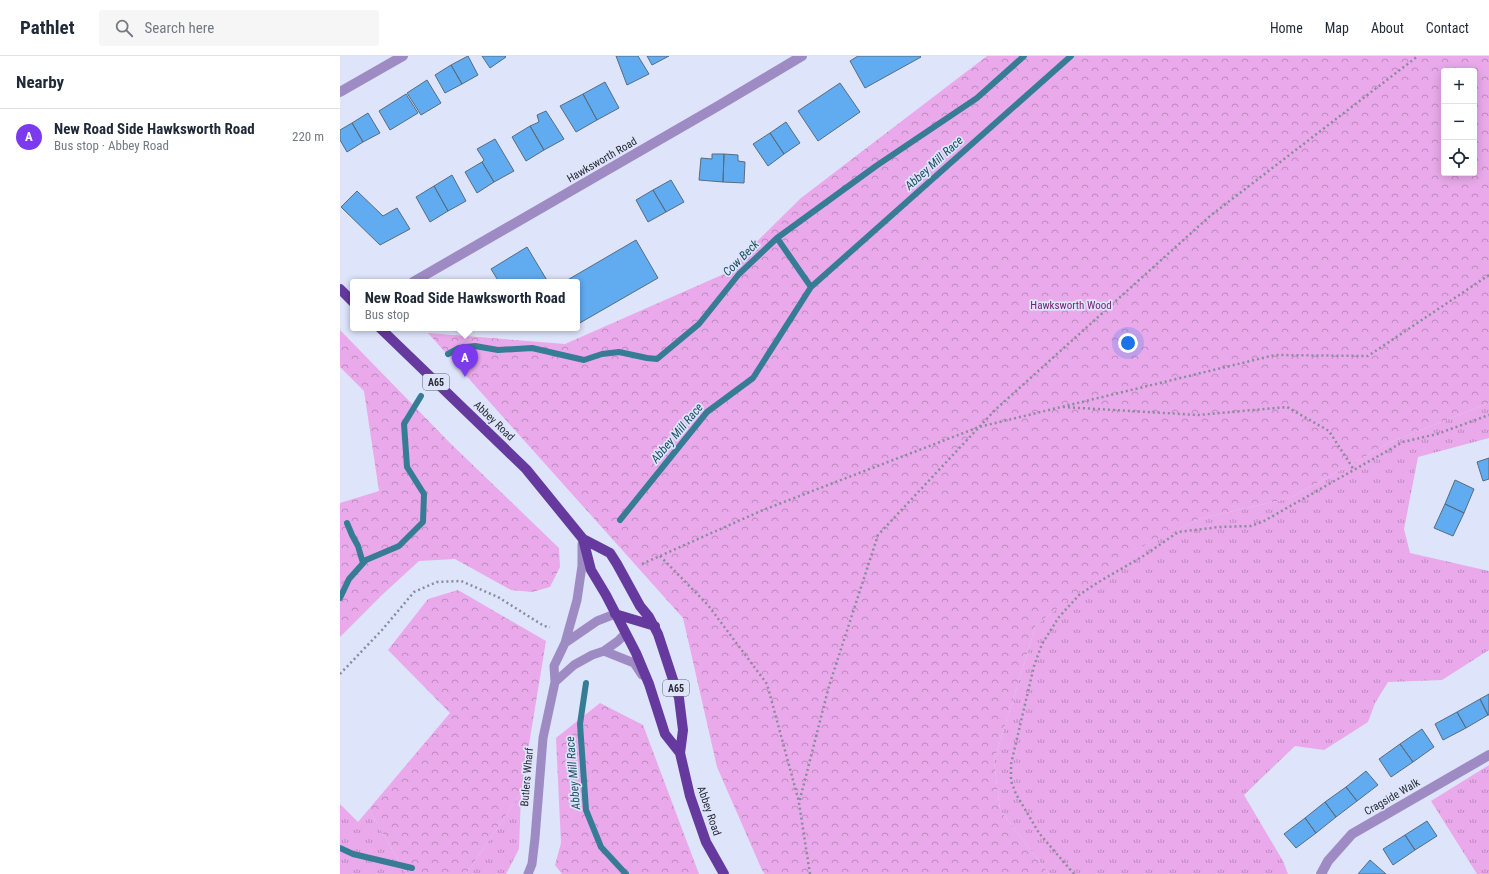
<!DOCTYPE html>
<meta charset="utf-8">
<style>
:root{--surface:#fff;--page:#f6f6f7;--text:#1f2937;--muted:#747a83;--line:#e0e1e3;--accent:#7c3aed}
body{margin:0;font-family:"Roboto Condensed",sans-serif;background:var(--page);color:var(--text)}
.controls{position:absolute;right:12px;top:12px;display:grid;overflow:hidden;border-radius:4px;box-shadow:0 2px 10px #0003}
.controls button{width:36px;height:36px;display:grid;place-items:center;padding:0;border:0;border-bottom:1px solid var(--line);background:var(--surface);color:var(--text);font:20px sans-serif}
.you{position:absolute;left:788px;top:287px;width:14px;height:14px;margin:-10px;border:3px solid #fff;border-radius:50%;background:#1a73e8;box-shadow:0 0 0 6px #1a73e833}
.badge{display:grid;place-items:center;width:26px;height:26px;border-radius:50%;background:var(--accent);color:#fff;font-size:13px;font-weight:700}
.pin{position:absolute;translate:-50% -33px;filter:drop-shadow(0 1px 2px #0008)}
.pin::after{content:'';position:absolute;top:21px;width:14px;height:12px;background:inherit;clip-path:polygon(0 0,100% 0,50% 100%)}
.popup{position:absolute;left:10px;top:223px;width:230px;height:52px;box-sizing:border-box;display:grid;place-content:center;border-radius:4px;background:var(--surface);filter:drop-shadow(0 1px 3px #0005);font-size:13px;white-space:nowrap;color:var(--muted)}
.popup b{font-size:15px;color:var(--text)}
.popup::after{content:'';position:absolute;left:50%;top:100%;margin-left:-8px;border:8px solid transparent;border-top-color:var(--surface)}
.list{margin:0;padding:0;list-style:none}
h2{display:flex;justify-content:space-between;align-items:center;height:52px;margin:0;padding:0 16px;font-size:17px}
h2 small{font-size:13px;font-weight:400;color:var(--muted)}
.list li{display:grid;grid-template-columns:26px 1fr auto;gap:12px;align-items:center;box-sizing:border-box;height:56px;padding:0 16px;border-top:1px solid var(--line)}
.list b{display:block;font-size:15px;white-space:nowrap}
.list p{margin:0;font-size:13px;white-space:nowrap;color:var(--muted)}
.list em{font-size:13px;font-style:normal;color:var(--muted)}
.icon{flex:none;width:22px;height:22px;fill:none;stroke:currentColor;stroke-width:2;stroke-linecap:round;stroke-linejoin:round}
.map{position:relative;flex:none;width:1149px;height:818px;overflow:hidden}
header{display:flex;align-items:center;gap:24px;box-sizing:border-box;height:56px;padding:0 20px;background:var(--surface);border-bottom:1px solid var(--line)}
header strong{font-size:19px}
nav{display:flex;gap:22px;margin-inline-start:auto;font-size:14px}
.search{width:280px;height:36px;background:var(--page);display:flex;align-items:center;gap:10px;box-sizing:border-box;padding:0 14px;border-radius:4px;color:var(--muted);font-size:15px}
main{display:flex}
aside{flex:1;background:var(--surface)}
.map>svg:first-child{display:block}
.grass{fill:url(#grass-tufts)}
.forest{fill:url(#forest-crowns);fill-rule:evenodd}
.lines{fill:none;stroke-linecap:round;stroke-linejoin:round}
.stream{stroke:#367c95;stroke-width:6}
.building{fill:#61abf1;stroke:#586c7f}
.path{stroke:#878c9c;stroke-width:2.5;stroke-dasharray:2 3;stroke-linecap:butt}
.lane{stroke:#9e8bc3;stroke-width:9}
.street{stroke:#9e8bc3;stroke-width:10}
.primary{stroke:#66399f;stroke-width:10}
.labels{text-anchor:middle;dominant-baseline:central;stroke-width:3.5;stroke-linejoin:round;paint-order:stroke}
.shield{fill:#dee4fa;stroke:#5f6371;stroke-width:1}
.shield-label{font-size:10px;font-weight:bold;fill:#292c36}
.street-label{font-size:11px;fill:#292c36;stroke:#dee4fa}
.park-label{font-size:11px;fill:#721f76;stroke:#dee4fa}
.water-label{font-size:12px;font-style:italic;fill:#1b5162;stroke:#dee4fa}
</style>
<header>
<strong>Pathlet</strong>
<div class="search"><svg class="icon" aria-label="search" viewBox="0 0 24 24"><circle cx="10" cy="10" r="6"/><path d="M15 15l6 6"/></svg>Search here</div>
<nav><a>Home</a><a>Map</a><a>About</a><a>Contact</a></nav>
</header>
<main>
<aside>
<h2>Nearby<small></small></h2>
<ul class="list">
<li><span class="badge">A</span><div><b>New Road Side Hawksworth Road</b><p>Bus stop · Abbey Road</p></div><em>220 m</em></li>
</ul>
</aside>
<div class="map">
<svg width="1149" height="818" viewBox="0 0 1149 818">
<defs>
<pattern id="grass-tufts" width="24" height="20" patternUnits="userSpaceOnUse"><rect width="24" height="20" fill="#e9a9ea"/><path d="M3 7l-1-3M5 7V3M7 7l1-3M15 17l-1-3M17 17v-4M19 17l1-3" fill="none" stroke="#bd8abe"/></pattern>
<pattern id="forest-crowns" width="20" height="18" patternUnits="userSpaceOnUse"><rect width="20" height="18" fill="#e9a9ea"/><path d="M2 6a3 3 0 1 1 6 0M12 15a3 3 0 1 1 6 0" fill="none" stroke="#bd8abe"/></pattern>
</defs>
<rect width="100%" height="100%" fill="#dee4fa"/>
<path class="grass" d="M1149,347V382L1078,401L1064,473L1070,497L1149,515V594L1102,624L1048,626L1035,647L1028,666L984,694L955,690L904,739L943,805L948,818H709L660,754L654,705L696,569L786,498L859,463L950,442L1051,386Z
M1149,709V818H1137L1091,745Z
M181,737L179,793L166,818H126Z
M0,748L18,766L29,753L66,818H0Z"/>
<path class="forest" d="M647,0H1149V347L1051,386L950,442L859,463L787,498L696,569L654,705L660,754L709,818H425L422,814L377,711L343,562L88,277L225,288L384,218L461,142ZM1104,15H1134V117H1104Z
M0,274L110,387L219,492L220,511L210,531L192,536L171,534L115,503L79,505L42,539L0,581V447L39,435L24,335L0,311Z
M118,534L206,585L181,737L126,818H66L29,753L110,657L48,594L88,543Z
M260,647L303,669L359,818H222L215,809L221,787L216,682Z"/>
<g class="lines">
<path class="stream" d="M437,182L471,231
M108,298L119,292L135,290L158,294L192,292L244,304L262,298L279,296L307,302L317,303L359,268L399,218L437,182L536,110L637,42L684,0
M280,464L367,356L413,322L471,231L731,0
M7,467L12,479L18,490L23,507
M0,542L9,523L26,504L59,490L83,466L84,438L67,411L64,368L81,340
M246,627L240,668L246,754L261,791L286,818
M0,792L13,798L72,812"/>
</g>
<path class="building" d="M128,0L138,19L122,28L111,9Z
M142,0H165L166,1L150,12Z
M276,0H298L309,18L287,29Z
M307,0H329L312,9Z
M518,0H580L581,1L525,32L510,5Z
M111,9L122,28L105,37L95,19Z
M87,24L101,47L81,59L67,37Z
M265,26L279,52L257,64L243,38Z
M500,27L520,56L478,85L458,55Z
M66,38L78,57L50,74L39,55Z
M243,38L257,64L236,76L220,50Z
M206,55L224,83L204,94L190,70L199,66L197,59Z
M28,57L40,77L23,86L12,67Z
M446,66L460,87L444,98L430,77Z
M12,67L23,86L7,96L0,84V74Z
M190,70L204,94L186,105L172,81Z
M430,77L444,98L428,110L413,88Z
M155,83L174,115L154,126L142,106L144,104L137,93Z
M372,98H384L383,126L359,124L361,102L372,103Z
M384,98L398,99V105L405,106L404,127L383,126Z
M142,106L154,126L137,137L125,116Z
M112,119L126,145L108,155L94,130Z
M331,124L344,146L326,156L313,134Z
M94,130L108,155L90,166L76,141Z
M313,134L326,156L308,166L296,144Z
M17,135L43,160L57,152L70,173L40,189L1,151Z
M296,184L318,222L238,268L237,266V226H224Z
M187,191L208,226H159L151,213Z
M1149,402V423L1143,425L1137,406Z
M1115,424L1134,433L1124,457L1105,448Z
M1105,448L1124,457L1113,480L1094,472Z
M1149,638V659H1148L1140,643Z
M1140,643L1148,659L1126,672L1117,656Z
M1117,656L1126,672L1103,684L1095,668Z
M1082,673L1094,691L1073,706L1060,688Z
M1060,688L1073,706L1051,721L1039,703Z
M1026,715L1038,729L1017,745L1006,731Z
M1006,731L1017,745L996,761L985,746Z
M985,746L996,761L976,777L965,762Z
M965,762L976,777L956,792L944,778Z
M1087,765L1097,780L1075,794L1065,779Z
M1065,779L1075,794L1053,809L1043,793Z
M1030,804L1046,818H1018Z"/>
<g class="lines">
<path class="path" d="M723,351L858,359L947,351L989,375L1014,414
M320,500L368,549L427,628L459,746
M302,508L423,454L639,371L935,299L1028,300L1149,219
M0,618L42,574L74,536L97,526L121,525L158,541L204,570L210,571
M470,818L459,747L489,630L538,479L655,354L870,160L1078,0
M734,818L699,777L676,738L671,725V708L694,610L702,588L719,561L739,539L757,527L805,499L838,476L879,471L911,470L924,465L1063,386L1097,378L1149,359"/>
<path class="lane" d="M225,587L257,565L275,558
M264,595L294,607L302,619
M215,626L234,609L252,599L264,595L278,585L285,578
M188,818L192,808L195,782L203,682L215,626L214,610L225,587L237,544L242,510V488"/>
<path class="street" d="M0,36L63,0
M73,226L378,50L462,0
M981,818L988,805L1012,778L1149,699"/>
<path class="primary" d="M0,233L13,246
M40,272L186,413L243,483L270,497L277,508L300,550L309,561L318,578L339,642L343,674L340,697L350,740L366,786L384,818
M243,483L251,514L266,539L296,597L309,628L325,678L340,697
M275,558L315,570"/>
</g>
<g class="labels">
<g class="shield">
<rect x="83" y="318" width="26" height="16" rx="3"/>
<rect x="323" y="624" width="26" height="16" rx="3"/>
</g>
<g class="shield-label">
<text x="96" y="326">A65</text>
<text x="336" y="632">A65</text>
</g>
<g class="street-label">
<text transform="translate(262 104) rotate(-30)">Hawksworth Road</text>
<text transform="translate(154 365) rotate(44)">Abbey Road</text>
<text transform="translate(187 721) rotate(-85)">Butlers Wharf</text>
<text transform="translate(1052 741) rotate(-30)">Cragside Walk</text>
<text transform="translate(369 755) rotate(71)">Abbey Road</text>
</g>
<g class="park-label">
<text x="731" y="249">Hawksworth Wood</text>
</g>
<g class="water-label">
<text transform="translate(594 107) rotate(-42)">Abbey Mill Race</text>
<text transform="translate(401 202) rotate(-45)">Cow Beck</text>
<text transform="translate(337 377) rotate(-50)">Abbey Mill Race</text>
<text transform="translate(233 717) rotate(-95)">Abbey Mill Race</text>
</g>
</g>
</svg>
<div class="controls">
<button>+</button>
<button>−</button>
<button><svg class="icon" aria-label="locate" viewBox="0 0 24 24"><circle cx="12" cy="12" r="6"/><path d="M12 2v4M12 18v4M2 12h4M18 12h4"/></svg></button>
</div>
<div class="you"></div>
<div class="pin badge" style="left:125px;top:321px">A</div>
<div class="popup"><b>New Road Side Hawksworth Road</b>Bus stop</div>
</div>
</main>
